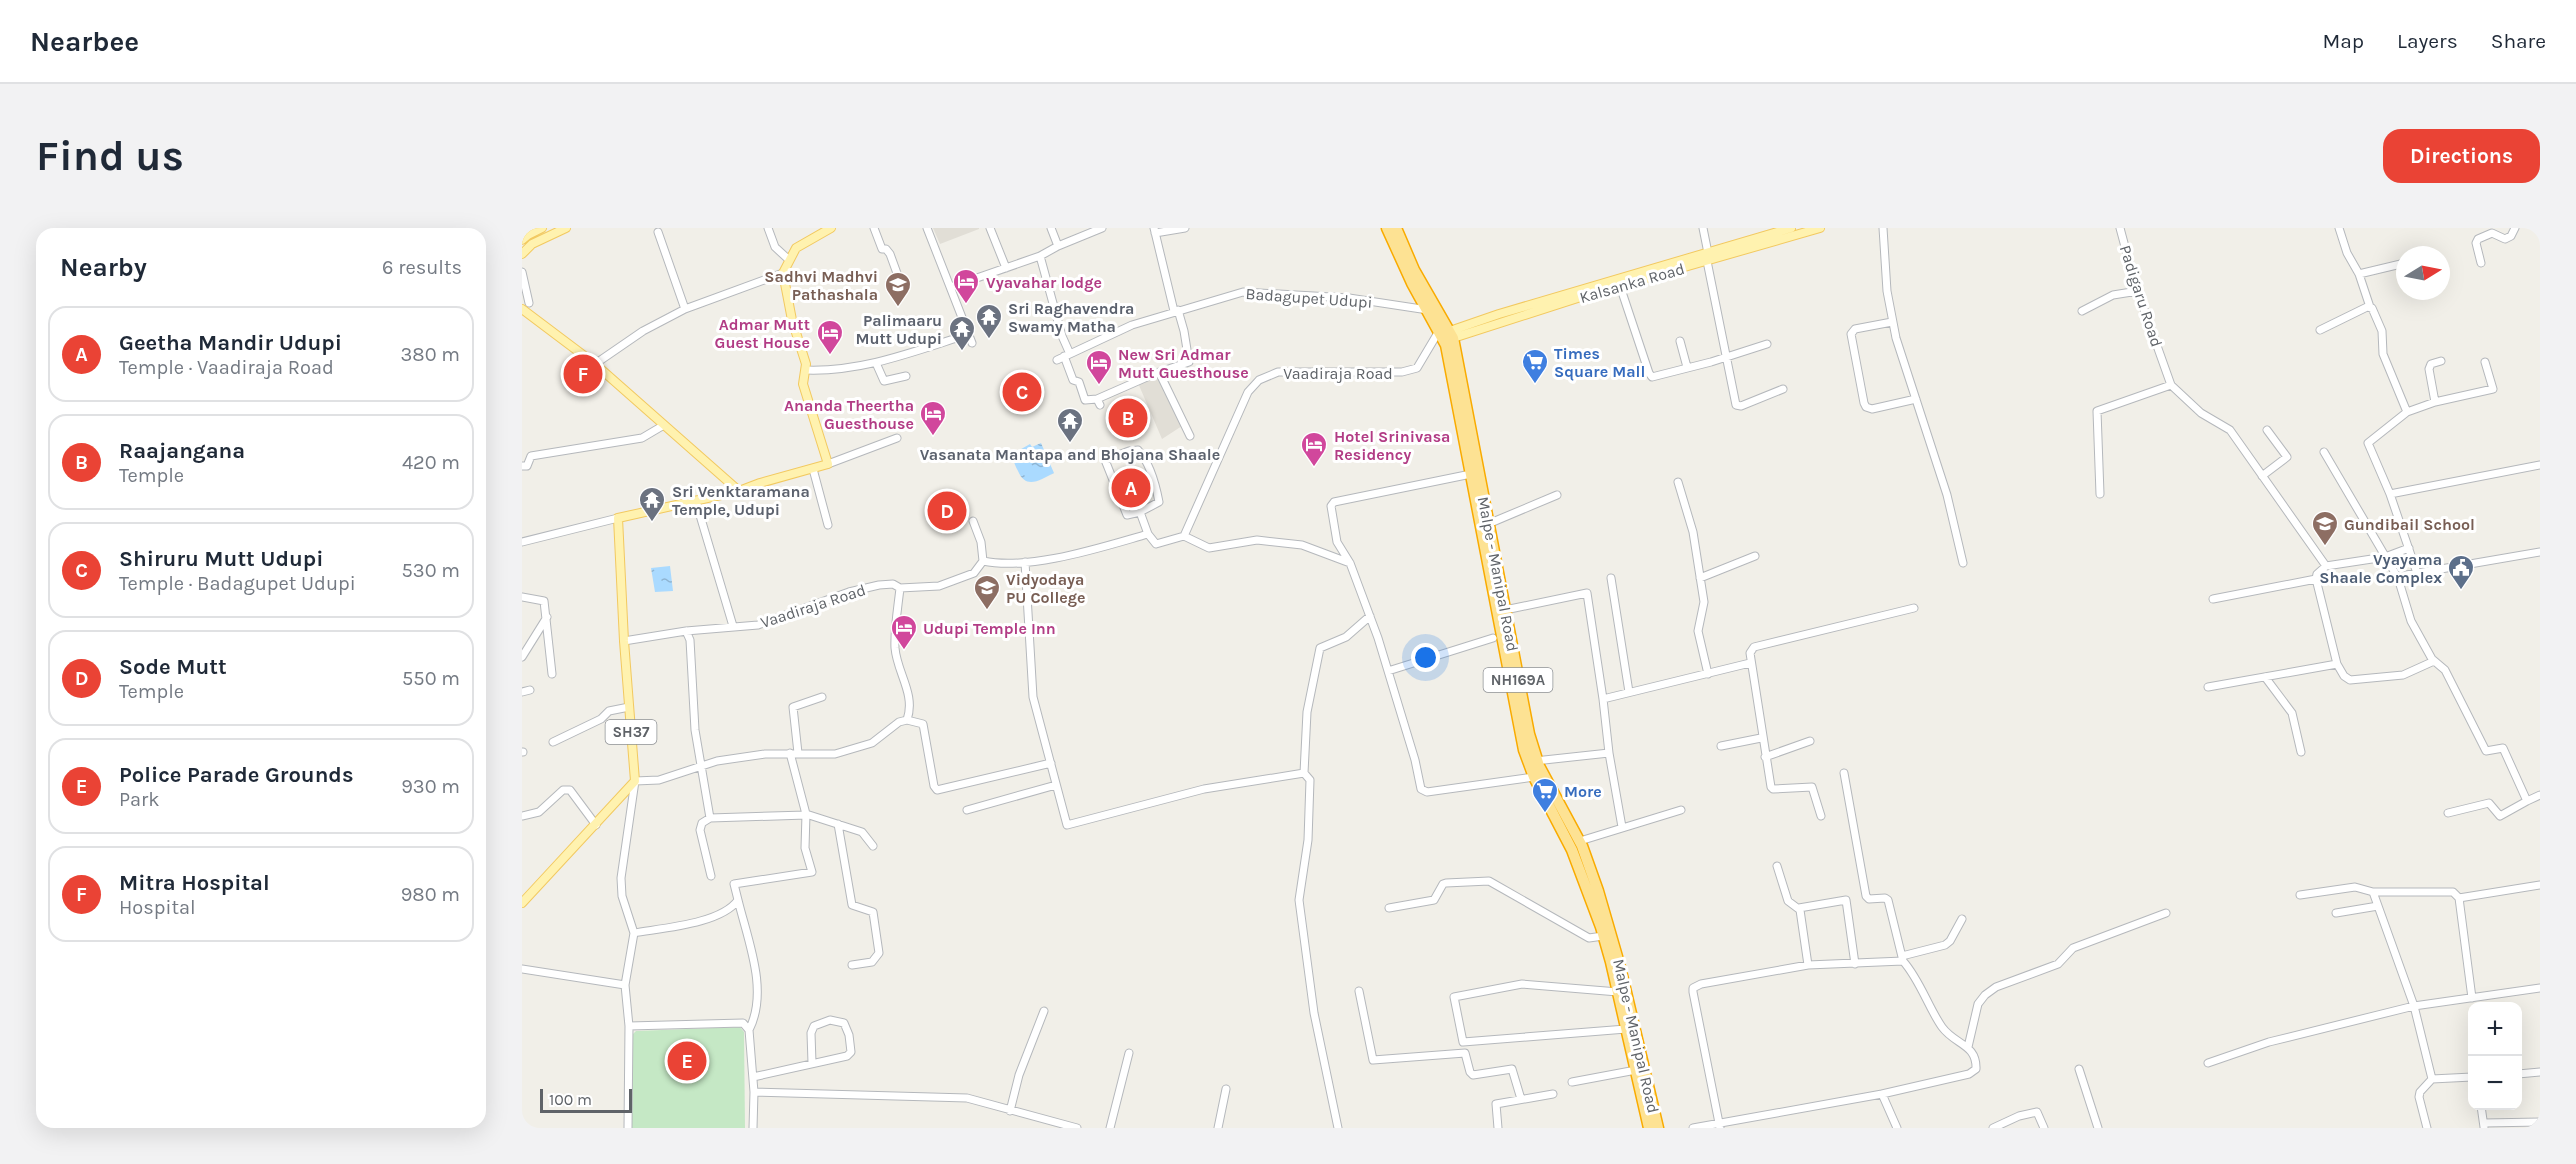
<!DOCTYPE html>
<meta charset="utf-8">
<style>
:root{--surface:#fff;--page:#f2f2f3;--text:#1f2937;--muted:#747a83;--line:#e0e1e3;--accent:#ea4335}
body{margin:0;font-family:Karla,sans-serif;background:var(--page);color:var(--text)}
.controls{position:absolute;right:18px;bottom:18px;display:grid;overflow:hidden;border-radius:12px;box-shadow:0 6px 24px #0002}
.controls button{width:54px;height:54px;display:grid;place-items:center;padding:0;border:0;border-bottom:2px solid var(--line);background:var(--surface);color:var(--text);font:30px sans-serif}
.compass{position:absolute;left:1874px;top:18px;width:54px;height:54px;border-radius:50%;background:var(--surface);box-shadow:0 6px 24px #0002;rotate:80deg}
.scale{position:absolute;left:18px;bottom:15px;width:92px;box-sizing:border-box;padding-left:6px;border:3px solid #5f6368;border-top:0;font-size:16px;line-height:21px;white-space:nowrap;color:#5f6368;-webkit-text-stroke:4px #fff;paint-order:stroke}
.you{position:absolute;left:904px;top:430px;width:21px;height:21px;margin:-15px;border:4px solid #fff;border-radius:50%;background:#1a73e8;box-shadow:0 0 0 9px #1a73e833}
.badge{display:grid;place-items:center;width:39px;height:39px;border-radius:50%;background:var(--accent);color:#fff;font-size:20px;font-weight:700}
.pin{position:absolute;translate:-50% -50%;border:3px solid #fff;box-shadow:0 2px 6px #0006}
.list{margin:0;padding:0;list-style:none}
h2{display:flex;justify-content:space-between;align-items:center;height:78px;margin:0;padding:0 24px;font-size:26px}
h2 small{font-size:20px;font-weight:400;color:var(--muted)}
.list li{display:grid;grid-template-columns:39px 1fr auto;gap:18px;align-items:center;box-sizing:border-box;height:96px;margin:0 12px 12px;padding:0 12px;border:2px solid var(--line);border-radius:18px}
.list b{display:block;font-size:22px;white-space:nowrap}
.list p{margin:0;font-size:20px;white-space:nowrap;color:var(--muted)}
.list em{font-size:20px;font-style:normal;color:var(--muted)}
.map{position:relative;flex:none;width:2018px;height:900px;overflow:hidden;border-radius:18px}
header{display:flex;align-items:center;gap:36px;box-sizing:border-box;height:84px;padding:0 30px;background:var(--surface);border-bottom:2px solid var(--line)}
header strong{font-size:28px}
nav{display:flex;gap:33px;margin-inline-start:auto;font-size:21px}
.intro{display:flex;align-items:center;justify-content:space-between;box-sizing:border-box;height:144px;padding:0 36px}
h1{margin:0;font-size:42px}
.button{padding:15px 27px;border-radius:18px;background:var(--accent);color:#fff;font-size:21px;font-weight:700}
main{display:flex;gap:36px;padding:0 36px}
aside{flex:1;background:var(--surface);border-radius:18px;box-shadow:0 6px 24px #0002}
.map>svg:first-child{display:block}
.education{fill:#e1ded6}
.green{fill:#c5e8c5}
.water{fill:url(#water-ripples)}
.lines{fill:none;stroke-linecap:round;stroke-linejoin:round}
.minor-casing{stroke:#b5b8bc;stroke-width:9}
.major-casing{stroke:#f2c960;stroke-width:10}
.highway-casing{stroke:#f9ab00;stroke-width:13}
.minor{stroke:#fff;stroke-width:7}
.major{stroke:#fff2af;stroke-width:8}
.highway{stroke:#fde293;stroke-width:10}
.labels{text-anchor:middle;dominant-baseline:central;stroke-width:6;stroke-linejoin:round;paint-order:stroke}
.shield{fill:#fff;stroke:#8f9295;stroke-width:1.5}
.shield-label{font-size:15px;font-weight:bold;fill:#5f6368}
.education-label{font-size:16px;font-weight:bold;fill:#785e54;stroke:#fff;text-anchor:start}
.hotel-label{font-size:16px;font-weight:bold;fill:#b23c85;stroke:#fff;text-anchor:start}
.street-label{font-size:16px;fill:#5f6368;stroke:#fff}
.worship-label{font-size:16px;font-weight:bold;fill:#5b616d;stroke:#fff;text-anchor:start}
.shop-label{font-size:16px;font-weight:bold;fill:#366cbe;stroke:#fff;text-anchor:start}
.service-label{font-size:16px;font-weight:bold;fill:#4e5e75;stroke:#fff;text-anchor:end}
</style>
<header>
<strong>Nearbee</strong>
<nav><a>Map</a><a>Layers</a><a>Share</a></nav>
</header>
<div class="intro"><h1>Find us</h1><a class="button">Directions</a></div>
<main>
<aside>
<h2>Nearby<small>6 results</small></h2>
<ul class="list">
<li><span class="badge">A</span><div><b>Geetha Mandir Udupi</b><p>Temple · Vaadiraja Road</p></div><em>380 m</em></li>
<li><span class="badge">B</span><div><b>Raajangana</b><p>Temple</p></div><em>420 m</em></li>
<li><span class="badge">C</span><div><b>Shiruru Mutt Udupi</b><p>Temple · Badagupet Udupi</p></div><em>530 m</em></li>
<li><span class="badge">D</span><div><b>Sode Mutt</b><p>Temple</p></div><em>550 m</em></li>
<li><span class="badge">E</span><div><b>Police Parade Grounds</b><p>Park</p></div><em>930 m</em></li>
<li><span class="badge">F</span><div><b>Mitra Hospital</b><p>Hospital</p></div><em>980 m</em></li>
</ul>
</aside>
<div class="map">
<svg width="2018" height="900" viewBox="0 0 2018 900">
<defs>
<pattern id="water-ripples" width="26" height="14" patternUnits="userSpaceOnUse" patternTransform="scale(1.5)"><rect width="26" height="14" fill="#aadaff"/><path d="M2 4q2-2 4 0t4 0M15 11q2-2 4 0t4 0" fill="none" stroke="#8eb4d2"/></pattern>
</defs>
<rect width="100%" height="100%" fill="#f1efe8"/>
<path class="education" d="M411,0H457V1L418,16Z
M634,147L660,198L640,211L616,155Z"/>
<path class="green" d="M218,799L222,804L223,900H104L107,810L114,803Z"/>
<path class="water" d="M519,215L532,245C518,252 504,262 496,243C493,237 490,232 492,225L508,216L510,219Z
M148,338L151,363L133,364L129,340Z"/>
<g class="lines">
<defs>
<path id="minor" d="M246,0L253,19L266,31
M352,0L360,21H364L368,26L380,59
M405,0L450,115
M468,0L484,40
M529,0L536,18
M632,0L652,83
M1181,0L1186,25
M1361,0L1365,63L1374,110L1425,267L1441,335
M1598,0L1613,56L1649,157L1679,185L1708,202L1804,338L1863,329L1887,320
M1817,0L1825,25L1837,46L1883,35
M136,4L163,81
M633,5L663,0
M518,28L540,108L548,126
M1185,33L1214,177L1219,178L1261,161
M1959,35L1954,15L1956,11L1970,5L1983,11L1989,8L1993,0
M0,44L7,75
M1837,46L1848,79
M1098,58L1127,145L1130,149L1189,134L1245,116
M429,59L518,28L536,18L580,0
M1560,83L1591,67L1616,63
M1370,94L1333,101L1329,106L1342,175L1344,179L1350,181L1394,171
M1798,102L1845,79L1850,80L1860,103L1861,126L1885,184
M1158,113L1165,139
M542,128L551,152L557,154L563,172L575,171
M535,132L610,97L721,64L827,70L906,82
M354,135L362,153L384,148
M73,136L121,103L163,81L261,45
M284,142C341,144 393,123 447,106
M637,144L668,208
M1913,174L1907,141L1909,136L1919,133
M578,177L575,171L632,146L667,134L662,103L656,82
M1802,224L1876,350
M306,236L375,210
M0,238H5L9,228L120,210L142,197
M291,241L306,297
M949,246L812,274L809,278L815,314L828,335L856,410L893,532L899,561L905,564L1012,549
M1740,248L1765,229L1745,202
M1156,254L1171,304L1182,374L1176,403L1186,446
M1578,266L1575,183L1649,157
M1868,266L2018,237
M174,274L211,398
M618,284L605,287L583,232L607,223L616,222C628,235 634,258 637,274L618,284L626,306
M451,293L459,314L461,333
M966,296L1035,267
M662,308L687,320L735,312L780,317L828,335
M0,314L96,290
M2018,324L1884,347L1876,350L1889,393L1910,431L1923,442L1964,523L1981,520L2005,573L2018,567
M461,333C508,343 580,319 626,306L634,316L662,308L726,164L737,152L756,144H880L895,140L917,103
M503,334L511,469L545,597L682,561L782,545
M1895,345L1868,266L1846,215L1885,184L1913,174L1971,161L1963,134
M1089,350L1107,464
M1178,350L1233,328
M0,369L22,373L30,446
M1691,371L1794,351
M983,382L1065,365L1081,471
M164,403L168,412L173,502L188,590
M102,413L164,403L236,397L327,364L357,357L371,356L378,360L417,358L452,345L461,333
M0,429L25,389
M1815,436L1822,448L1828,452L1881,447L1912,433
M866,443L971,410
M1743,449L1770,485L1779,524
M1686,459L1815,436L1794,351L1795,346L1804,338
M0,464L8,462
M385,492L401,496L412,558L415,562L529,535
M31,514L79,491L87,483L107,479
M1199,518L1239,510
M0,524H1
M276,525L271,479L300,469
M1087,525L1100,599
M1243,529L1288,513
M1013,533L1087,525L1081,471L1228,435
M1322,545L1344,668L1347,671L1363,670L1366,672L1381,733
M445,582L534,557
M1926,585L1967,575L1978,588L2005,573
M284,586L340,604L351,618
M0,588L17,584L41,562H48L74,597
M1299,588L1290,559L1251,561L1249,559L1228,425L1232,419L1392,380
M316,596L330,677L351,684L357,725L350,734L330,737
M1058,613L1159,582
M1255,638L1266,673L1278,682L1286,737
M189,648L178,602L180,595L188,590L284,587
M1851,664L1892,778L1910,851L1950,849
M1778,667L1833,659L1851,664H1931L1937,670L1950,770
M1937,670L2018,657
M216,672C226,713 247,763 227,802
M867,680L912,672L921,656L924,655L967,653L1067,710L1081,708
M1277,680L1324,672L1333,736
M1814,685L1856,678
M112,705L100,668L99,650L113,553L137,552L195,533L243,526H313L350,515L377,494L385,492C394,466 375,445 373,420C372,401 376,379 378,360
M1380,728L1423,717L1428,713L1440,691
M0,741L103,757L107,798L221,795L227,802L232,864L445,870L555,900
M103,757L112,705C140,700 199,696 216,672L212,656L290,644L283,620L284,586L268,525
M837,763L851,832L943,825L948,844L951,847L990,841L999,871
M1096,764L1000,756L932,769L941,814L1104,801
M1446,819L1456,776L1463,767L1474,759L1536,736L1551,720L1644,685
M1686,835L1747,814L1892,778L2018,760
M1557,841L1576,900
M1996,846L2018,844
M231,849L325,828L329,824L327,807L322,795L308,792L292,798L289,805L290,835
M1050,854L1114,842
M1959,878L1962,899
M488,883L497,847L522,783
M1962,895L2018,894
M106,900L107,798
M231,900L232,864
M588,900L607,825
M696,900L704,861
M816,900L792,785L777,672L786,612L788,552L782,545L785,484L798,420L824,409L848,388
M976,900L974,876L1031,866
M1171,900L1360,866L1375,900
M1198,900L1171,764V760L1179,756L1286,737L1381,733C1398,752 1406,779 1420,799C1433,817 1455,816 1454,841L1447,846L1360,866
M1471,900L1497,888L1515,884L1522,900
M1905,900L1897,869L1898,864L1910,851"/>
<path id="major" d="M0,12L6,7L20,0
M0,26L10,16L44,0
M0,81L73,136L217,263
M922,105L977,86L1269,0
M925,112L1065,67L1298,0
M0,675L113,553L102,413L96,290L217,263L238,255L306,236L281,156L284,136L270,92L261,45L274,20L309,0"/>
<path id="highway" d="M865,0L890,55L924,117L1002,522L1012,549L1050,622L1079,699L1089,734L1127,900
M874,0L892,42L931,110L1007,506L1017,538L1060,618L1076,663L1098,739L1136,900"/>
</defs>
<use href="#minor" class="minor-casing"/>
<use href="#major" class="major-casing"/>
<use href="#highway" class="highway-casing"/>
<use href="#minor" class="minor"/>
<use href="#major" class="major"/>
<use href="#highway" class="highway"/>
</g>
<defs>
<symbol id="hotel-pin" viewBox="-11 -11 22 30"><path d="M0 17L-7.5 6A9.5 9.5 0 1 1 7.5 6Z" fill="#d1479c" stroke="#fff"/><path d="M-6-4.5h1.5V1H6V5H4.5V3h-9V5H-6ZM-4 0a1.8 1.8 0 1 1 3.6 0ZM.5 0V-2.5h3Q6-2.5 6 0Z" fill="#fff"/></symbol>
<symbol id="school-pin" viewBox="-11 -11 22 30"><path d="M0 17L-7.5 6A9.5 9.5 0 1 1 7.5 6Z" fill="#8d6e63" stroke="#fff"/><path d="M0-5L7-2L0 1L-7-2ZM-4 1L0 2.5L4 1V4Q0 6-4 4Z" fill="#fff"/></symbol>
<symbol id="temple-pin" viewBox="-11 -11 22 30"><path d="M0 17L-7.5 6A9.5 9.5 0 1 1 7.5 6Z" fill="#6b7280" stroke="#fff"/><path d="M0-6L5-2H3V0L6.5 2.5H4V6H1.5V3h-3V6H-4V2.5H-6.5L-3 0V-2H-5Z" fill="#fff"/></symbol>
<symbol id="supermarket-pin" viewBox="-11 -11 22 30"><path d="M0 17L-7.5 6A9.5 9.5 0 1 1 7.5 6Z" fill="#3f7fe0" stroke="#fff"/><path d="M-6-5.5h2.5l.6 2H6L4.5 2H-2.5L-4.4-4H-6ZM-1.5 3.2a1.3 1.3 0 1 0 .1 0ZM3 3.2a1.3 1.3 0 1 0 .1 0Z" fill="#fff"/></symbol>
<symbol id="civic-pin" viewBox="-11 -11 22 30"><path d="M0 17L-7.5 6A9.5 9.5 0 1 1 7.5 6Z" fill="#5c6f8a" stroke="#fff"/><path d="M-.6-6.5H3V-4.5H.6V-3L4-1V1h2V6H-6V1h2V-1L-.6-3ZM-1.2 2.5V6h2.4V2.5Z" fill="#fff"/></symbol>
<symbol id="university-pin" viewBox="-11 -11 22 30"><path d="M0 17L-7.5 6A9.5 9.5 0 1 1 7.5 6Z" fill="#8d6e63" stroke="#fff"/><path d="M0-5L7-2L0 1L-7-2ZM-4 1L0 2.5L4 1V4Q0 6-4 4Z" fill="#fff"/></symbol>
</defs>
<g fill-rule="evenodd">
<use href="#hotel-pin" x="429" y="39" width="30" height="40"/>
<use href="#school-pin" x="361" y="42" width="30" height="40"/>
<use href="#temple-pin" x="452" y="74" width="30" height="40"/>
<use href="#temple-pin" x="425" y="86" width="30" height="40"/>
<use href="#hotel-pin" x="293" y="90" width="30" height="40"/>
<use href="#supermarket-pin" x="998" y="119" width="30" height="40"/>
<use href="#hotel-pin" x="562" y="120" width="30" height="40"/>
<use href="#hotel-pin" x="396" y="171" width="30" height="40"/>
<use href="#temple-pin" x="533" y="178" width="30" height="40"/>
<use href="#hotel-pin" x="777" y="202" width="30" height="40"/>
<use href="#temple-pin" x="115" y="257" width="30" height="40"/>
<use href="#school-pin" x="1788" y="281" width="30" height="40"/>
<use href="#civic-pin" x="1924" y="325" width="30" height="40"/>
<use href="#university-pin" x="450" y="345" width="30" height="40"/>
<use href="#hotel-pin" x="367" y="385" width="30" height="40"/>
<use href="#supermarket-pin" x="1008" y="548" width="30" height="40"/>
</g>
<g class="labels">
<g class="shield">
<rect x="961.5" y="440" width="69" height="24" rx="4.5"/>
<rect x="83.5" y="492" width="51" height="24" rx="4.5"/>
</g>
<g class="shield-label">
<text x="996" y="452">NH169A</text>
<text x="109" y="504">SH37</text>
</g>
<g class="education-label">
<text x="356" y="48" text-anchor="end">Sadhvi Madhvi<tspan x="356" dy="18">Pathashala</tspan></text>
<text x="1822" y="296">Gundibail School</text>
<text x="484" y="351">Vidyodaya<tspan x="484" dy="18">PU College</tspan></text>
</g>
<g class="hotel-label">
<text x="464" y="54">Vyavahar lodge</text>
<text x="288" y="96" text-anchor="end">Admar Mutt<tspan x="288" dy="18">Guest House</tspan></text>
<text x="596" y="126">New Sri Admar<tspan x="596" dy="18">Mutt Guesthouse</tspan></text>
<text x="392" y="177" text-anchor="end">Ananda Theertha<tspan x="392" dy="18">Guesthouse</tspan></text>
<text x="812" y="208">Hotel Srinivasa<tspan x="812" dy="18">Residency</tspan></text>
<text x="401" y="400">Udupi Temple Inn</text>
</g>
<g class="street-label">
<text transform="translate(1110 55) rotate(-16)">Kalsanka Road</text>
<text transform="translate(1619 68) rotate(72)">Padigaru Road</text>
<text transform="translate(787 70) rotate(4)">Badagupet Udupi</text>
<text x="816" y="145">Vaadiraja Road</text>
<text transform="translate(976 346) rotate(79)">Malpe - Manipal Road</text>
<text transform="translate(291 378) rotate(-18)">Vaadiraja Road</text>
<text transform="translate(1114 808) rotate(77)">Malpe - Manipal Road</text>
</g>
<g class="worship-label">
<text x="486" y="80">Sri Raghavendra<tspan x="486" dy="18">Swamy Matha</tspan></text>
<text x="420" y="92" text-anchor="end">Palimaaru<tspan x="420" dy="18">Mutt Udupi</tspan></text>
<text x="548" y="226" text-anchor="middle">Vasanata Mantapa and Bhojana Shaale</text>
<text x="150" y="263">Sri Venktaramana<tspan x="150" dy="18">Temple, Udupi</tspan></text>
</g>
<g class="shop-label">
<text x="1032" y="125">Times<tspan x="1032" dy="18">Square Mall</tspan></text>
<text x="1042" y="563">More</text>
</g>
<g class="service-label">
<text x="1920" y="331">Vyayama<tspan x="1920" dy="18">Shaale Complex</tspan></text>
</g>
</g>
</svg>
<div class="controls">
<button>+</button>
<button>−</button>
</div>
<svg class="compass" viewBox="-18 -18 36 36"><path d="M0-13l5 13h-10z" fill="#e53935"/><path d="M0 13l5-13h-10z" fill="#747a83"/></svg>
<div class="scale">100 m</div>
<div class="you"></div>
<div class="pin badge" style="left:609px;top:260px">A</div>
<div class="pin badge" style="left:606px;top:190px">B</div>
<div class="pin badge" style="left:500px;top:164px">C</div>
<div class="pin badge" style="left:425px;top:283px">D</div>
<div class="pin badge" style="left:165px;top:833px">E</div>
<div class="pin badge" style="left:61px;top:146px">F</div>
</div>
</main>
